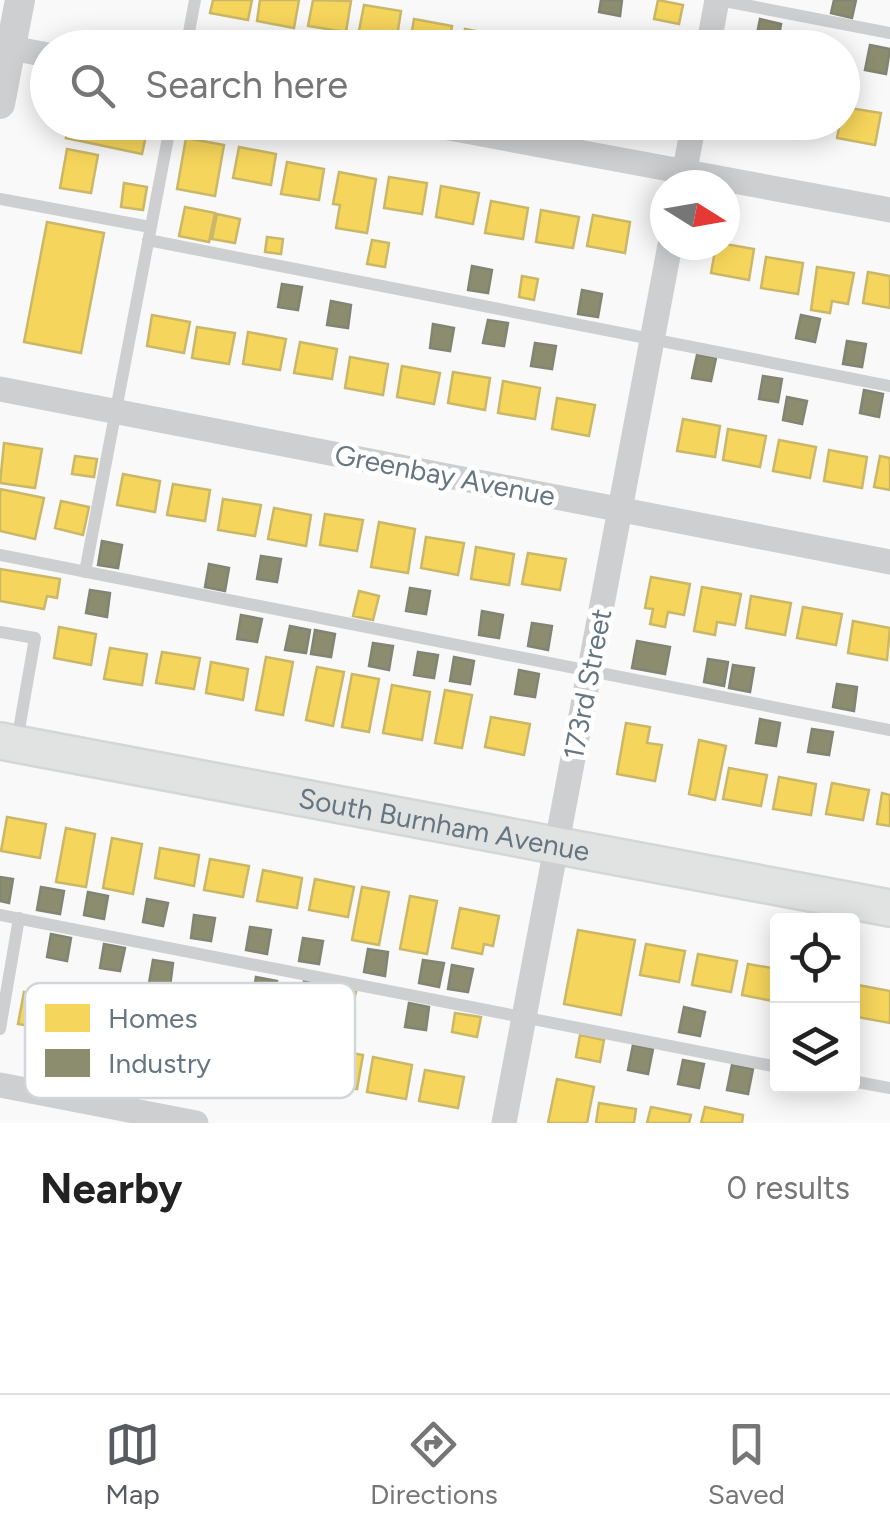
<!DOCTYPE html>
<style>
:root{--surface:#fff;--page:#f6f6f6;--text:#222;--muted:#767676;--line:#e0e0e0;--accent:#585c60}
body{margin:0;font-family:Figtree,sans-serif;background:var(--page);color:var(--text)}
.controls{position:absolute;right:30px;bottom:30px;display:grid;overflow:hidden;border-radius:10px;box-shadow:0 5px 25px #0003}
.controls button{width:90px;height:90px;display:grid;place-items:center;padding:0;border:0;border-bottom:2px solid var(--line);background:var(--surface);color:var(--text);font:50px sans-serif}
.compass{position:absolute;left:650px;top:170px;width:90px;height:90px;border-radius:50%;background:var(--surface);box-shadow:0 5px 25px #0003;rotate:101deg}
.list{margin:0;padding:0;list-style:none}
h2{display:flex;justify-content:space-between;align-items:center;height:130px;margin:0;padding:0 40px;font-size:42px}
h2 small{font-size:32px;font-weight:400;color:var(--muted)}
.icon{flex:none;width:55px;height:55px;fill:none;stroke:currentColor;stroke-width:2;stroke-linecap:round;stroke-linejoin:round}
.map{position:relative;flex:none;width:890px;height:1123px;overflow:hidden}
.search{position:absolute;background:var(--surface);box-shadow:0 5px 25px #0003;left:30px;right:30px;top:30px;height:110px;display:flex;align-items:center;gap:25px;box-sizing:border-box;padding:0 35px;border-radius:55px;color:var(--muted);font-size:38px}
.sheet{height:270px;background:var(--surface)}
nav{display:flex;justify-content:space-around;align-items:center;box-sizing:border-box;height:140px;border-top:2px solid var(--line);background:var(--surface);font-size:28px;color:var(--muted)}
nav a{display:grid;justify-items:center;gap:5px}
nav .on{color:var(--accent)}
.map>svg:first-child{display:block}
.homes{fill:#f6d55c;stroke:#cab868;stroke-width:2.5}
.industry{fill:#8c8c6e;stroke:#808574;stroke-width:2.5}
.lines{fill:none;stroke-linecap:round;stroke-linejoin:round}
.secondary-casing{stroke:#d5d6d7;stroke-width:40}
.service{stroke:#cecfd0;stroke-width:12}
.minor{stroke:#cecfd0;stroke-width:25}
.tertiary{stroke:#cecfd0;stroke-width:30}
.secondary{stroke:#e1e2e2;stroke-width:35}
.labels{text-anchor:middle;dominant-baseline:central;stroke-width:10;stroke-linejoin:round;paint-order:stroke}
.street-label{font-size:28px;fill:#657683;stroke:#fff}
.key{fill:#fff;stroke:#d1d6da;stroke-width:2.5}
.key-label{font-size:28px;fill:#657683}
</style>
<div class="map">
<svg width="890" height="1123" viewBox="0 0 890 1123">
<rect width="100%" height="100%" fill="#f9f9f9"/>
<path class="homes" d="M213,0H252L248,20L210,13Z
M260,0H299L294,28L257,21Z
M313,0L351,1L346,32L308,26Z
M658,0L683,5L679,24L654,19Z
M364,5L401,11L396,43L358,36Z
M414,19L452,26L448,48H409Z
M465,29L503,36L501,48H462Z
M517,34L555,40L553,48H515Z
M843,107L881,113L875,145L837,138Z
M69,122H149L142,154L66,138Z
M787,122H826L824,133L787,126Z
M186,138L224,145L215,196L177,189Z
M239,147L276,154L271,185L233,178Z
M67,149L98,155L91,193L60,188Z
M287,162L324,169L319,200L281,194Z
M339,172L376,179L367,233L336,228L340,205L333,204Z
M389,177L427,183L422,214L384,208Z
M124,183L147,187L143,210L121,207Z
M441,186L479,193L473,224L436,217Z
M491,201L528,208L523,239L485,233Z
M185,207L215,213L209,242L179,236Z
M541,210L579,217L573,248L536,242Z
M217,214L240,219L235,243L212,239Z
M593,215L630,222L625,253L587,246Z
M47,222L104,233L81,353L24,342Z
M267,237L283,239L281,254L265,252Z
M372,240L389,243L385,267L367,264Z
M725,244L754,249L749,280L711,273L716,245Z
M766,257L803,263L798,294L761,288Z
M817,267L854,273L848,304L832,301L830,313L811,310Z
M868,272L890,276V308L863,303Z
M522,276L538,279L534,300L519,297Z
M152,315L190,322L184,353L147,346Z
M197,327L235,333L229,364L192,358Z
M248,332L286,339L280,370L243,364Z
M300,342L337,349L332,379L294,373Z
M350,357L388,364L383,395L345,388Z
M402,366L440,373L434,404L397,397Z
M453,372L490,378L485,410L448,403Z
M503,381L540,388L535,419L498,413Z
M557,398L595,405L589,436L552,429Z
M683,419L720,426L715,457L677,451Z
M728,429L766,436L760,467L723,460Z
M779,440L816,447L810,478L773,471Z
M4,443L42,449L35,488L0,483Z
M829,450L867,457L862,488L824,481Z
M75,456L97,459L94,477L72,474Z
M880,456L890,458V490L874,487Z
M123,474L160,481L155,512L117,505Z
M173,484L210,490L205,521L167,515Z
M0,489L44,498L35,539L0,531Z
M223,499L261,505L255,536L218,530Z
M61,501L89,507L83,535L55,528Z
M274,508L311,515L306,546L268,539Z
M325,514L363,520L357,551L320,545Z
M379,522L415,529L408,573L371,567Z
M426,537L464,543L458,575L421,568Z
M476,547L514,554L509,585L471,579Z
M528,553L566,559L560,590L522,584Z
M0,569L60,579L57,598L47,596L44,609L0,601Z
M651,577L690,584L684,615L668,612L665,627L650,624L653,609L645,608Z
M702,587L741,594L735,625L717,622L715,635L694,631Z
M359,591L379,596L373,620L353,616Z
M751,596L791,603L785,635L746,628Z
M803,607L842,614L836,645L797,638Z
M853,621L890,628L887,660L848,653Z
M59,627L96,634L91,665L54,658Z
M110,648L147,654L142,685L104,679Z
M162,652L200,658L194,689L156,683Z
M266,657L293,662L283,715L256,710Z
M211,662L248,669L243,700L206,693Z
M317,667L344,672L333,726L306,720Z
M352,674L379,679L369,732L342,727Z
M392,685L430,692L422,740L383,733Z
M445,690L472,695L462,748L435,743Z
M491,717L530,724L524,755L485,747Z
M626,723L650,727L647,743L662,745L655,781L617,774Z
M699,740L726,746L715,800L689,794Z
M729,768L767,775L761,806L723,799Z
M779,777L816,784L811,815L773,809Z
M832,783L869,790L863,820L826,814Z
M882,793L890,795V826L877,824Z
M7,817L46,824L40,858L1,851Z
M66,828L95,834L86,887L56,882Z
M112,838L142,844L133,894L103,888Z
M160,848L199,855L194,886L155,878Z
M210,859L249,866L243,897L204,890Z
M263,870L302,878L297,908L257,901Z
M315,879L354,887L348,917L309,910Z
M362,887L389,892L379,945L352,940Z
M410,896L437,901L427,954L400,949Z
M460,908L499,916L493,946L484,944L482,954L452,948Z
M578,930L635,940L621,1015L564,1004Z
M646,944L685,951L679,982L640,975Z
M698,954L737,961L731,992L692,985Z
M748,964L778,969V1002L742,995Z
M858,985L890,991V1023L852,1016Z
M336,987L356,992L351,1013L331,1008Z
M24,992L60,998L54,1030L18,1024Z
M455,1013L481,1017L477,1037L452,1032Z
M580,1035L604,1040L600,1062L576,1057Z
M324,1048L363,1055L357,1089L318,1082Z
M373,1057L412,1065L406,1099L367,1092Z
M425,1070L464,1077L458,1108L419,1101Z
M557,1079L594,1087L587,1123H548Z
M599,1103L636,1109L634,1123H596Z
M651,1107L691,1115L689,1123H647Z
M705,1107L743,1115L742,1123H701Z"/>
<path class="industry" d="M601,0H622L620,16L599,12Z
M834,0H856L852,18L831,13Z
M760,19L781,24L777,48L755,44Z
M870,45L890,49L886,74L865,70Z
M472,266L492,270L488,293L468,290Z
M282,284L302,287L298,310L278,307Z
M582,290L602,294L598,317L578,314Z
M331,301L351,305L348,328L327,325Z
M801,315L820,319L815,342L796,338Z
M488,320L508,323L504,346L483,343Z
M433,324L454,328L450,351L430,348Z
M847,341L866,344L862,367L843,364Z
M535,343L556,346L552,369L531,366Z
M697,355L716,358L711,381L692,378Z
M763,376L782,379L778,402L759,399Z
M864,390L883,394L879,417L860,413Z
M787,397L807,401L802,424L783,420Z
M102,541L122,545L118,568L98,565Z
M261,556L281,559L277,582L257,579Z
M209,564L229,568L225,591L205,587Z
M410,588L430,591L426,614L406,611Z
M90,590L110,593L107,617L86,613Z
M482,611L503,615L499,638L479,635Z
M241,615L262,619L257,642L237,639Z
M532,623L552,626L548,650L528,646Z
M290,626L310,630L306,653L285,650Z
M315,630L335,634L331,657L311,654Z
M637,641L670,647L665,674L632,668Z
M373,643L393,646L389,670L369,666Z
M418,652L438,655L434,678L414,675Z
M454,657L474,661L470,684L450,681Z
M708,659L728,662L724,686L704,682Z
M733,665L754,668L750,692L729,688Z
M519,670L539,674L535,697L515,694Z
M837,684L857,687L854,711L833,707Z
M760,719L780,723L776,746L756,743Z
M812,729L833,732L829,755L808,752Z
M0,877L13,879L9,903L0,901Z
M41,887L64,891L60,914L37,910Z
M88,892L108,896L104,919L84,915Z
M147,899L168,903L163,926L143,922Z
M194,915L215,918L211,941L191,938Z
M250,927L271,930L267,954L246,950Z
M51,934L71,938L67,961L47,957Z
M303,938L323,941L319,964L299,961Z
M104,944L125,948L120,971L100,968Z
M368,949L388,952L385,976L364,972Z
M153,960L173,963L170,987L149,983Z
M423,960L444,963L439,987L419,983Z
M452,965L473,969L468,992L448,989Z
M256,977L277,981L273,1004L252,1000Z
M304,981L325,985L320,1008L300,1005Z
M409,1003L429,1007L426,1030L405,1027Z
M684,1007L705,1012L700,1036L679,1032Z
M633,1045L653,1049L648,1074L628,1070Z
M683,1060L704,1064L699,1088L678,1084Z
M732,1065L753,1069L748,1094L727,1090Z"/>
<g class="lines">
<defs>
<g id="secondary">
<path id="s1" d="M0,741L890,908"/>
</g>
</defs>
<use href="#secondary" class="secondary-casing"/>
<path class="service" d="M719,0L890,33
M186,48L195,0
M0,199L150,227
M148,240L890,386
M0,555L890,730
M85,572L171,122
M0,632L35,638L17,741
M0,915L778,1067
M0,1029L19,918
M852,1081L890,1088"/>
<path class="minor" d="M11,48L48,55
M708,48L717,0
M417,122L890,210
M682,185L694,122
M0,389L890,562
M0,1085L196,1123
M504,1123L670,245"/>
<path class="tertiary" d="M0,104L20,0"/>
<use href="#secondary" class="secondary"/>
</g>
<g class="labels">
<g class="street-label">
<text transform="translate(445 475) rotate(11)">Greenbay Avenue</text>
<text transform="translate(587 684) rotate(-79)">173rd Street</text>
<text stroke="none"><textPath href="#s1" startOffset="452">South Burnham Avenue</textPath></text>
</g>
</g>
<rect x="25" y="983" width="330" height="115" rx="15" class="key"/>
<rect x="45" y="1004" width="45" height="28" fill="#f6d55c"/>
<rect x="45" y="1049" width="45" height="28" fill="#8c8c6e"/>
<g class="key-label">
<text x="108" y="1028">Homes</text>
<text x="108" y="1073">Industry</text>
</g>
</svg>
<div class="controls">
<button><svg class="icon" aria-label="locate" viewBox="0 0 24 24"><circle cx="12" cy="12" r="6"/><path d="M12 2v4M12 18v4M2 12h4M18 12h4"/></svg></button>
<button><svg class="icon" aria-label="layers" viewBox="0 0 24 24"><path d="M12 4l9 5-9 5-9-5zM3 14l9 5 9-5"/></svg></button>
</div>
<svg class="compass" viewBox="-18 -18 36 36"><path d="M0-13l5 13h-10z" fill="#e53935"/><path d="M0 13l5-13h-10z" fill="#767676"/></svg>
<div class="search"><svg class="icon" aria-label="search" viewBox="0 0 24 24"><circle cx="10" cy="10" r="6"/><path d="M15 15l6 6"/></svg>Search here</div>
</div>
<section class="sheet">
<h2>Nearby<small>0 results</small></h2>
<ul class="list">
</ul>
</section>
<nav>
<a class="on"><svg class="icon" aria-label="map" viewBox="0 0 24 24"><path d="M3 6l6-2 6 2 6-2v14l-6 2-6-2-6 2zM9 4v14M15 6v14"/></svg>Map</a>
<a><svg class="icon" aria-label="directions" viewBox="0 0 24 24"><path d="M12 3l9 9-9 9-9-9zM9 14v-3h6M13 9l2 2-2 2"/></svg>Directions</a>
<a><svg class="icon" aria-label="saved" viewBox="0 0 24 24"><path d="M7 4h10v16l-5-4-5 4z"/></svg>Saved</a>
</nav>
